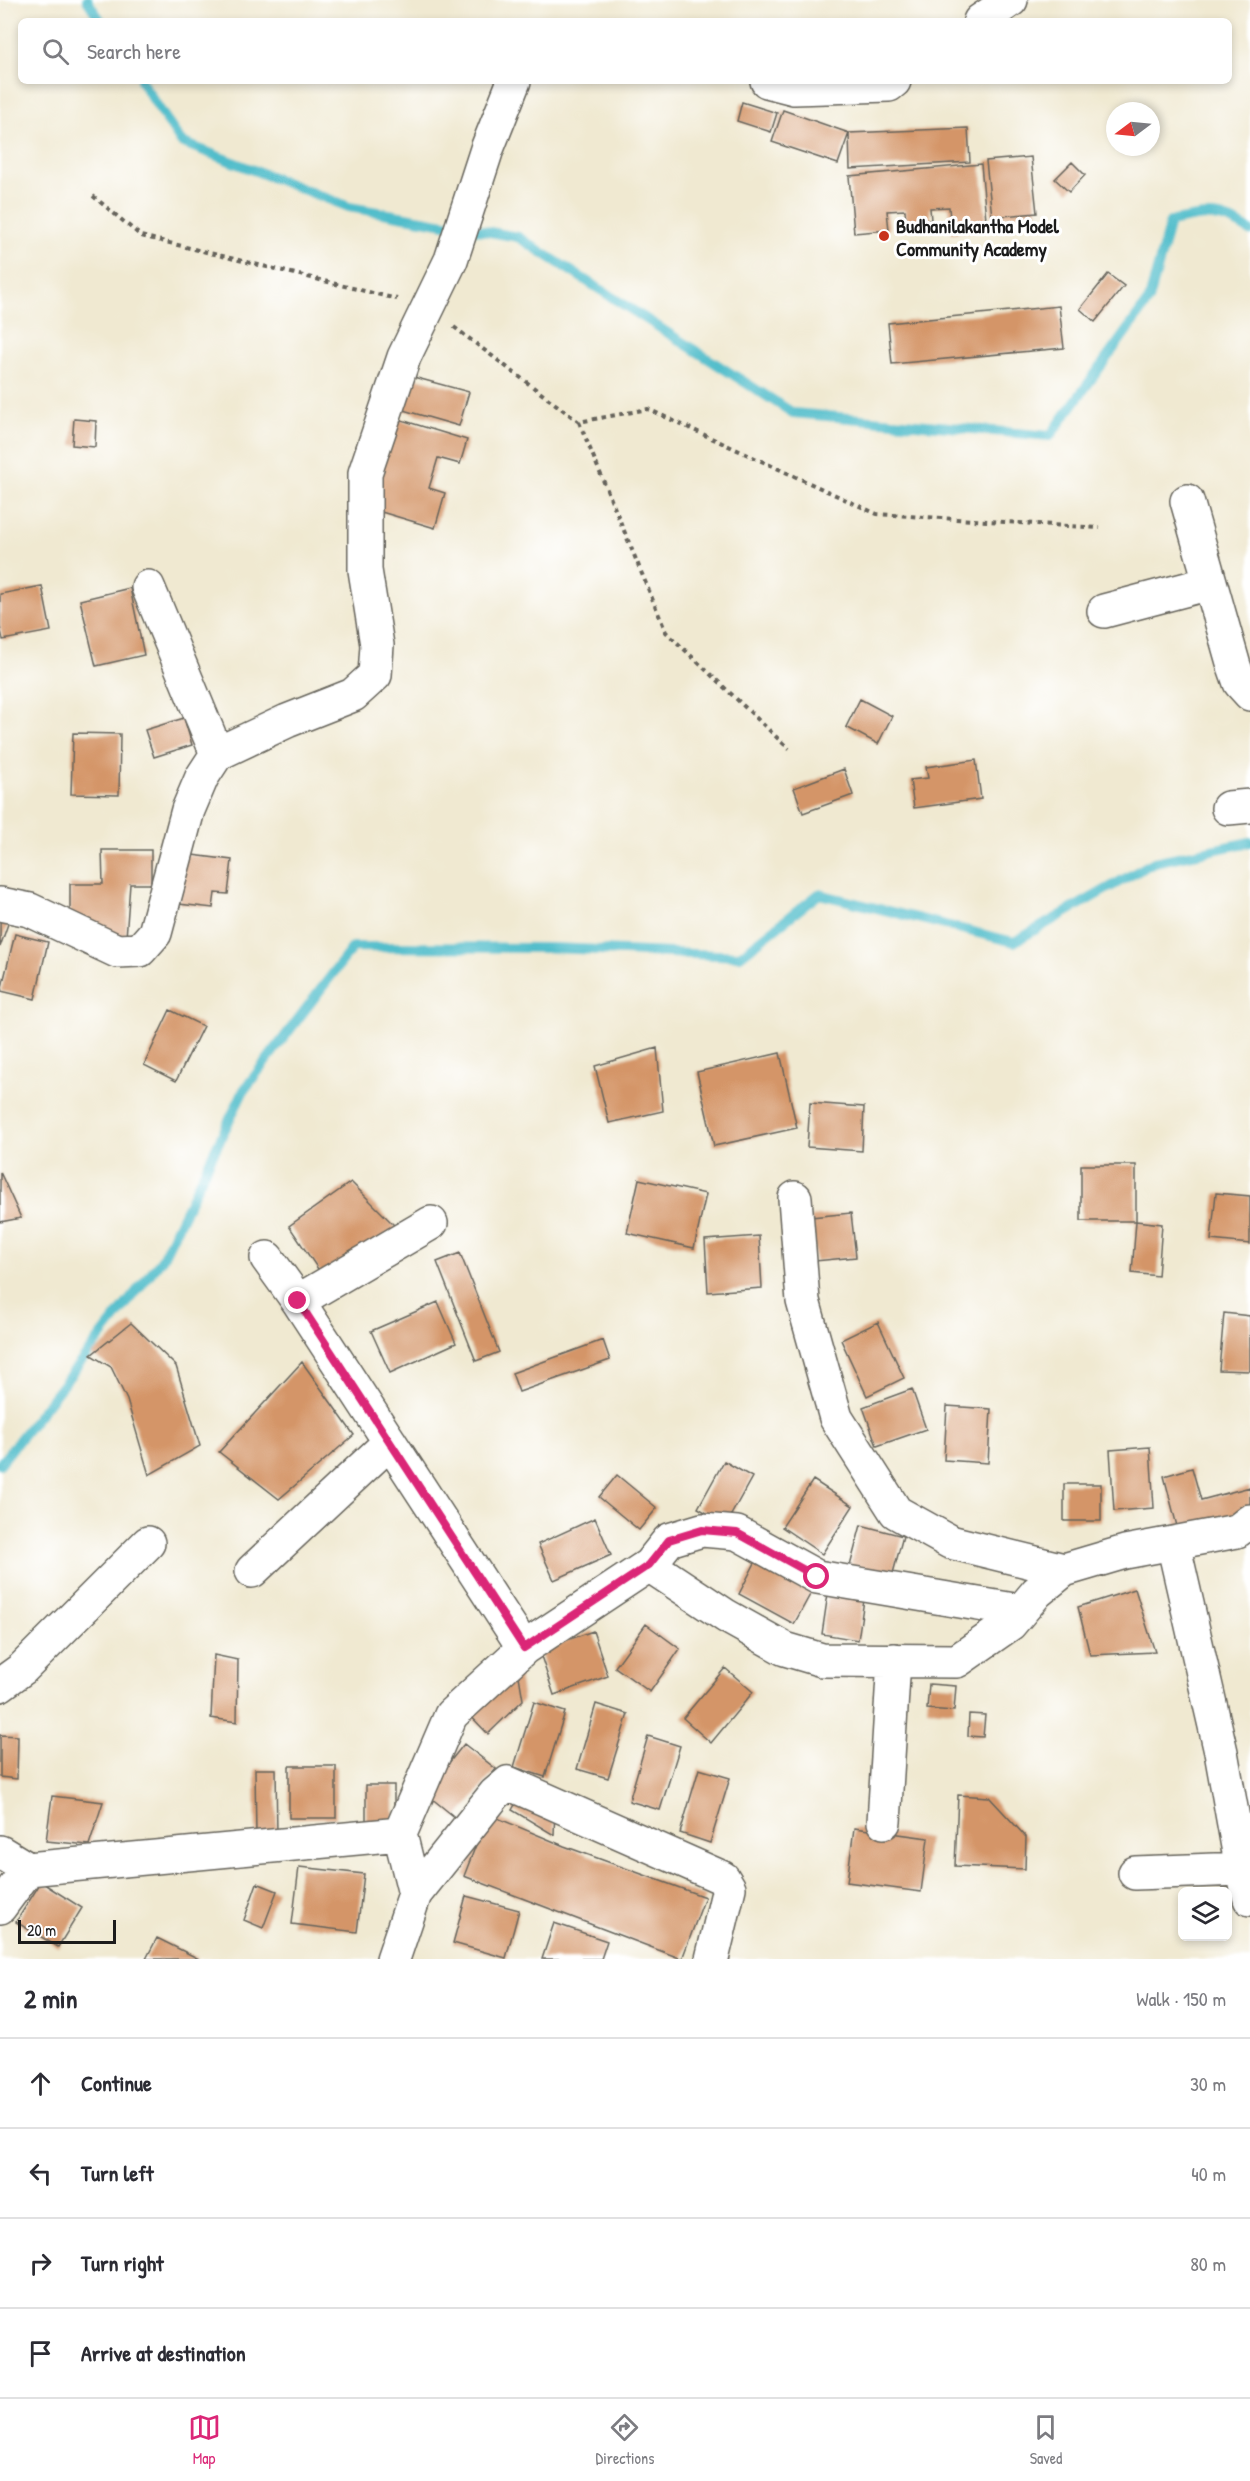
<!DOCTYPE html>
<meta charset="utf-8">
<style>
:root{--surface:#fff;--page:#f7f7f7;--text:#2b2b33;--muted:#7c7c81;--line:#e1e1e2;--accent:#db2777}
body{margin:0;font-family:"Patrick Hand",sans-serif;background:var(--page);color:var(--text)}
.controls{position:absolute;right:18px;bottom:18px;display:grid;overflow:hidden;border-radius:9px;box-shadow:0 3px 9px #0003}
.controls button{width:54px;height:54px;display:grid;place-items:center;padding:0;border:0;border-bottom:2px solid var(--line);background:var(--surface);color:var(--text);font:30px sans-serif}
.compass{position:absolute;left:1106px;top:102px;width:54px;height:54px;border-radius:50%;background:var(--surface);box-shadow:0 3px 9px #0003;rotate:254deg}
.scale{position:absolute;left:18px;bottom:15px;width:98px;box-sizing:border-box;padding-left:6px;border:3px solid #1c1c1c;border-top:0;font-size:16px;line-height:21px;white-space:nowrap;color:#1c1c1c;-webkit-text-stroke:4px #fff;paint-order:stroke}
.stop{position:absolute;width:18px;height:18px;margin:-14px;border:4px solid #db2777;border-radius:50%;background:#fff}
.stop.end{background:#db2777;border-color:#fff;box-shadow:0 2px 6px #0008}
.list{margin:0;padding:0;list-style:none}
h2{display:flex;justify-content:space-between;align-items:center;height:78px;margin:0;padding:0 24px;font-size:26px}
h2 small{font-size:20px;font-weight:400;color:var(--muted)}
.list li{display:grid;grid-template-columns:39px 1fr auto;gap:18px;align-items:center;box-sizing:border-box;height:90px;padding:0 24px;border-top:2px solid var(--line)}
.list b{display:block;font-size:22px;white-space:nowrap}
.list em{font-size:20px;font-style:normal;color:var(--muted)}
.icon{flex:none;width:33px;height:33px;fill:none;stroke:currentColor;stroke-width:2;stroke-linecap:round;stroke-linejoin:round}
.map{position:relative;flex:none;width:1250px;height:1959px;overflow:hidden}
.search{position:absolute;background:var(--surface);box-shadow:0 3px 9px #0003;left:18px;right:18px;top:18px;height:66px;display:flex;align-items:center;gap:15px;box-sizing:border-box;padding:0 21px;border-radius:9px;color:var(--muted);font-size:22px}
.sheet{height:438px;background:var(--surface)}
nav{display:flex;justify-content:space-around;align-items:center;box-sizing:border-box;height:84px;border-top:2px solid var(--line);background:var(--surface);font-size:16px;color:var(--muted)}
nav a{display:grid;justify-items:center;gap:3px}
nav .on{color:var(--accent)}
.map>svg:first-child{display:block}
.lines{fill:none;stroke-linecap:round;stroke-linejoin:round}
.stream{stroke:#51bdcb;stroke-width:10}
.building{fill:#d49568}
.minor-casing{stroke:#66645b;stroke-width:36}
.path{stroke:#66645b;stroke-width:4;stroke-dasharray:4.5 4.5;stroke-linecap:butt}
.minor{stroke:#fff;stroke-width:33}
.route{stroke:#db2777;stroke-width:8}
.poi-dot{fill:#c8321e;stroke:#fff;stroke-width:2}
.labels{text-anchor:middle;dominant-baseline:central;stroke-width:6;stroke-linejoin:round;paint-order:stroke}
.poi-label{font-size:20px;font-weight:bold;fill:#1c1c1c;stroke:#fff;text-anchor:start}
</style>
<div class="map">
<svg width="1250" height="1959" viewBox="0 0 1250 1959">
<rect width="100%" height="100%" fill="#fff"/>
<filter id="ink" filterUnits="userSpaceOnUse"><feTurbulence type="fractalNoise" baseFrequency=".0167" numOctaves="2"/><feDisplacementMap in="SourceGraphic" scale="12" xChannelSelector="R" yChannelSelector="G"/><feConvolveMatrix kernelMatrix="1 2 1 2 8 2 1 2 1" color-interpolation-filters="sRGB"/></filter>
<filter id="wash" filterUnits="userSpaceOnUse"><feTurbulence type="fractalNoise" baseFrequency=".008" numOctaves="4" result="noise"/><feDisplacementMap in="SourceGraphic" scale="24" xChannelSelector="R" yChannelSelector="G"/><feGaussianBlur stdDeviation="1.35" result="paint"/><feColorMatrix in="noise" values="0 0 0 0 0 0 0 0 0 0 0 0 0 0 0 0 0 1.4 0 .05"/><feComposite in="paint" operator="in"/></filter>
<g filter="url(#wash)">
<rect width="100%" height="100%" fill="#f0e9d1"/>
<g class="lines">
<path class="stream" d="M87,0L101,21
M141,81L181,142L349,207L518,237L793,413L1050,436L1149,300L1170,222C1205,215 1219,210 1250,231
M0,1464L162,1259L244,1090L353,947L553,948L740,956L819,894L1014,942L1154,862L1250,842"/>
</g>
<g id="blocks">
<path class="building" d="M742,102L777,113L771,132L737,121Z
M783,110L849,133L838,164L772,142Z
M968,128L970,162L850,169L849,133Z
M1031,157L1037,213L992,217L986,161Z
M1072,162L1085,175L1069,192L1055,179Z
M981,164L987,230L951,233L949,207L930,208L931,220L906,222L905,210L887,211L889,230L854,233L849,176Z
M1108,274L1124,286L1095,322L1080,309Z
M1059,306L1064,348L892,364L888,323Z
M406,375L469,392L459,426L396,408Z
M395,418L467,440L460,464L438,458L429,488L445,493L435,528L368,508Z
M74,419L96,421L95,447L72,445Z
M42,586L51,631L3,640L0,627V594Z
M130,588L144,655L96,666L80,600Z
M860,699L892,716L878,744L846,727Z
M184,718L192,745L154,757L145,730Z
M73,733L120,734L119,795L71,794Z
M976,760L981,799L914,808L910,780L928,778L926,767Z
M844,769L853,795L803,813L794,788Z
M102,850H151V884H130L126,938L70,922V884H103Z
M184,854L232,860L228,894L215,893L213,908L179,904Z
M0,918L9,921L0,947Z
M15,934L48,942L35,999L1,991Z
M170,1010L203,1026L176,1081L144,1065Z
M657,1048L663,1111L609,1123L595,1066Z
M780,1053L797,1128L714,1146L697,1072Z
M810,1103L864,1107L862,1151L807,1147Z
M1081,1165H1136V1221L1162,1224L1158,1276L1132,1273L1136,1221H1081Z
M0,1172L21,1218L0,1222Z
M639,1179L706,1194L694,1248L627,1233Z
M351,1182L398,1229L322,1275L289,1226Z
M1216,1193L1250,1196V1244L1211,1240Z
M851,1213L856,1257L815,1261L811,1217Z
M759,1236L762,1288L708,1292L705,1240Z
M460,1253L499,1352L476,1361L437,1262Z
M438,1302L456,1343L390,1373L371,1331Z
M1224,1313L1250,1316V1371L1219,1370Z
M878,1322L904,1378L867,1396L841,1340Z
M131,1323L176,1366L200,1446L149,1475L127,1400L111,1367L91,1355Z
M603,1340L610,1360L519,1392L512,1373Z
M302,1362L354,1435L279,1499L219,1452Z
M912,1389L926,1429L877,1446L863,1407Z
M947,1406L991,1409L988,1463L944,1460Z
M1150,1447L1154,1508L1114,1511L1110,1450Z
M724,1461L752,1477L726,1524L698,1508Z
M1192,1468L1201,1500L1250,1487V1504L1225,1522L1179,1534L1164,1476Z
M617,1475L657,1508L639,1530L599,1497Z
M813,1480L853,1506L822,1554L782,1527Z
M1064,1484H1101V1521H1064Z
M595,1518L611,1555L554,1580L538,1544Z
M861,1525L903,1536L892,1577L850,1566Z
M756,1561L812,1591L794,1624L739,1594Z
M829,1587L865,1593L858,1640L822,1634Z
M1135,1589L1155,1652L1090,1655L1078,1607Z
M646,1624L680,1649L650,1692L615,1667Z
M593,1631L608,1676L554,1695L539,1650Z
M214,1655L238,1660L237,1722L211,1718Z
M725,1668L753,1692L711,1743L683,1718Z
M518,1670L523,1700L488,1734L465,1710Z
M929,1684L956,1686L954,1711L927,1709Z
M534,1702L565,1712L545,1777L514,1767Z
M596,1704L628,1714L608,1778L577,1769Z
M969,1714L985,1715L983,1737L968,1736Z
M0,1735L18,1736L17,1779L0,1777Z
M648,1736L680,1746L660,1810L629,1801Z
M464,1744L496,1769L457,1819L425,1793Z
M289,1766H336V1818H289Z
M255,1769H276L277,1836H256Z
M699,1769L730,1778L710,1843L680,1833Z
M366,1785H394V1828L366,1827Z
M521,1794L555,1807L554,1835L512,1810Z
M958,1795L989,1797L1026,1837L1025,1869L955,1866Z
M52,1796L103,1802L89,1845L46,1841Z
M488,1814L564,1846L705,1897L682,1959L464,1876Z
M854,1828L928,1838L921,1892L847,1882Z
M299,1867L364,1874L357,1932L292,1924Z
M41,1882L82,1908L58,1947L16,1922Z
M257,1883L277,1891L263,1928L244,1920Z
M466,1896L519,1910L506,1958L453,1943Z
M554,1923L607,1941L601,1959H542Z
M157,1938L199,1959H146Z"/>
</g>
</g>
<g filter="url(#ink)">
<use href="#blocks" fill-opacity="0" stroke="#66645b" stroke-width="1.5"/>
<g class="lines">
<defs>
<path id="minor" d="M980,21L1011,0
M767,81L794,88L889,85L894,81
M1187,501L1234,666L1240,683L1250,694
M148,587L217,754
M1104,611L1210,583
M1228,808L1250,806
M0,904L30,910L117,951L140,950L155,933L188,810L202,777L217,754L287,721L353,695L375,675L377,645L365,570V473L404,357L451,260L487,149L514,81
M795,1198L803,1301L836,1418L896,1512L950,1542L1064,1570
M267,1258L298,1301L524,1648
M298,1301L431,1223
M1173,1543L1221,1752L1242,1869L1250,1899
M649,1565L726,1616L785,1649L822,1660L957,1661L1010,1624L1037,1592L1064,1570L1125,1552L1237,1531L1250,1521
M252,1571L390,1442
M0,1685L22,1669L148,1543
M884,1822L894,1660
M0,1852L28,1869L400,1834L451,1715L524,1648L649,1565L669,1540L702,1530L737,1533L817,1577L1020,1611
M1135,1873L1242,1869
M415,1894L495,1794L508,1783L723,1878L729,1888L712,1959
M0,1907L28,1869
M393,1959L415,1894L400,1834"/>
</defs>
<use href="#minor" class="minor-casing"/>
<path class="path" d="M93,196L141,236L397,299
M454,327L579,422L648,409L877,514L1100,528
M579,422L666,632L789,749"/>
<use href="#minor" class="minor"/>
</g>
</g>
<g class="lines" filter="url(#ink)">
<path class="route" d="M298,1301L524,1648L649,1565L669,1540L702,1530L737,1533L817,1577"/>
</g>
<circle class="poi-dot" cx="884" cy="236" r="6"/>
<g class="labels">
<g class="poi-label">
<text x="896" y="225">Budhanilakantha Model<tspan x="896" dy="23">Community Academy</tspan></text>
</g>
</g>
</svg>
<div class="controls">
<button><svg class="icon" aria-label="layers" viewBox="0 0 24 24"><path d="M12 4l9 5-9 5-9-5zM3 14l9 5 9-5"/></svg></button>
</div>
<svg class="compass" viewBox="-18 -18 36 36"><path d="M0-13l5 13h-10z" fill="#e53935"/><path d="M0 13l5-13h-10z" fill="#7c7c81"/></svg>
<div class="scale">20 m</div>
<div class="stop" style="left:817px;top:1577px"></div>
<div class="stop end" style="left:298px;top:1301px"></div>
<div class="search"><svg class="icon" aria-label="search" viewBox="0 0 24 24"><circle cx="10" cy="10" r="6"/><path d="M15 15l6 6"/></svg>Search here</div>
</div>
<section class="sheet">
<h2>2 min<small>Walk · 150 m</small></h2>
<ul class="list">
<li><svg class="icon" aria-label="ahead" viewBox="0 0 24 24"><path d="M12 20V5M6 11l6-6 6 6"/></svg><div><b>Continue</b></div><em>30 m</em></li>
<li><svg class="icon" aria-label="left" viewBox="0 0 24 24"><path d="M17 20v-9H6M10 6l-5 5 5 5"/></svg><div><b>Turn left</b></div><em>40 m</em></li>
<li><svg class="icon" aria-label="right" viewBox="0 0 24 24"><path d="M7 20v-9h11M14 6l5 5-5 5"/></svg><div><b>Turn right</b></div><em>80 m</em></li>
<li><svg class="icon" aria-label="arrive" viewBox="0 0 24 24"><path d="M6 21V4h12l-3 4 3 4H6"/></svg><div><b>Arrive at destination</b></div></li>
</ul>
</section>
<nav>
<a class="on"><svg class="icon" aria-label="map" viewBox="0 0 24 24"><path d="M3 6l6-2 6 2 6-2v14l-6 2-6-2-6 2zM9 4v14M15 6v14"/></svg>Map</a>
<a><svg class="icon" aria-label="directions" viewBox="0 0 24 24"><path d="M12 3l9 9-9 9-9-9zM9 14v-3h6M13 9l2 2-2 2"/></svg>Directions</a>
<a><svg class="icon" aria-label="saved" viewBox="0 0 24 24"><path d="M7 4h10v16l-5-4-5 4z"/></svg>Saved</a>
</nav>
